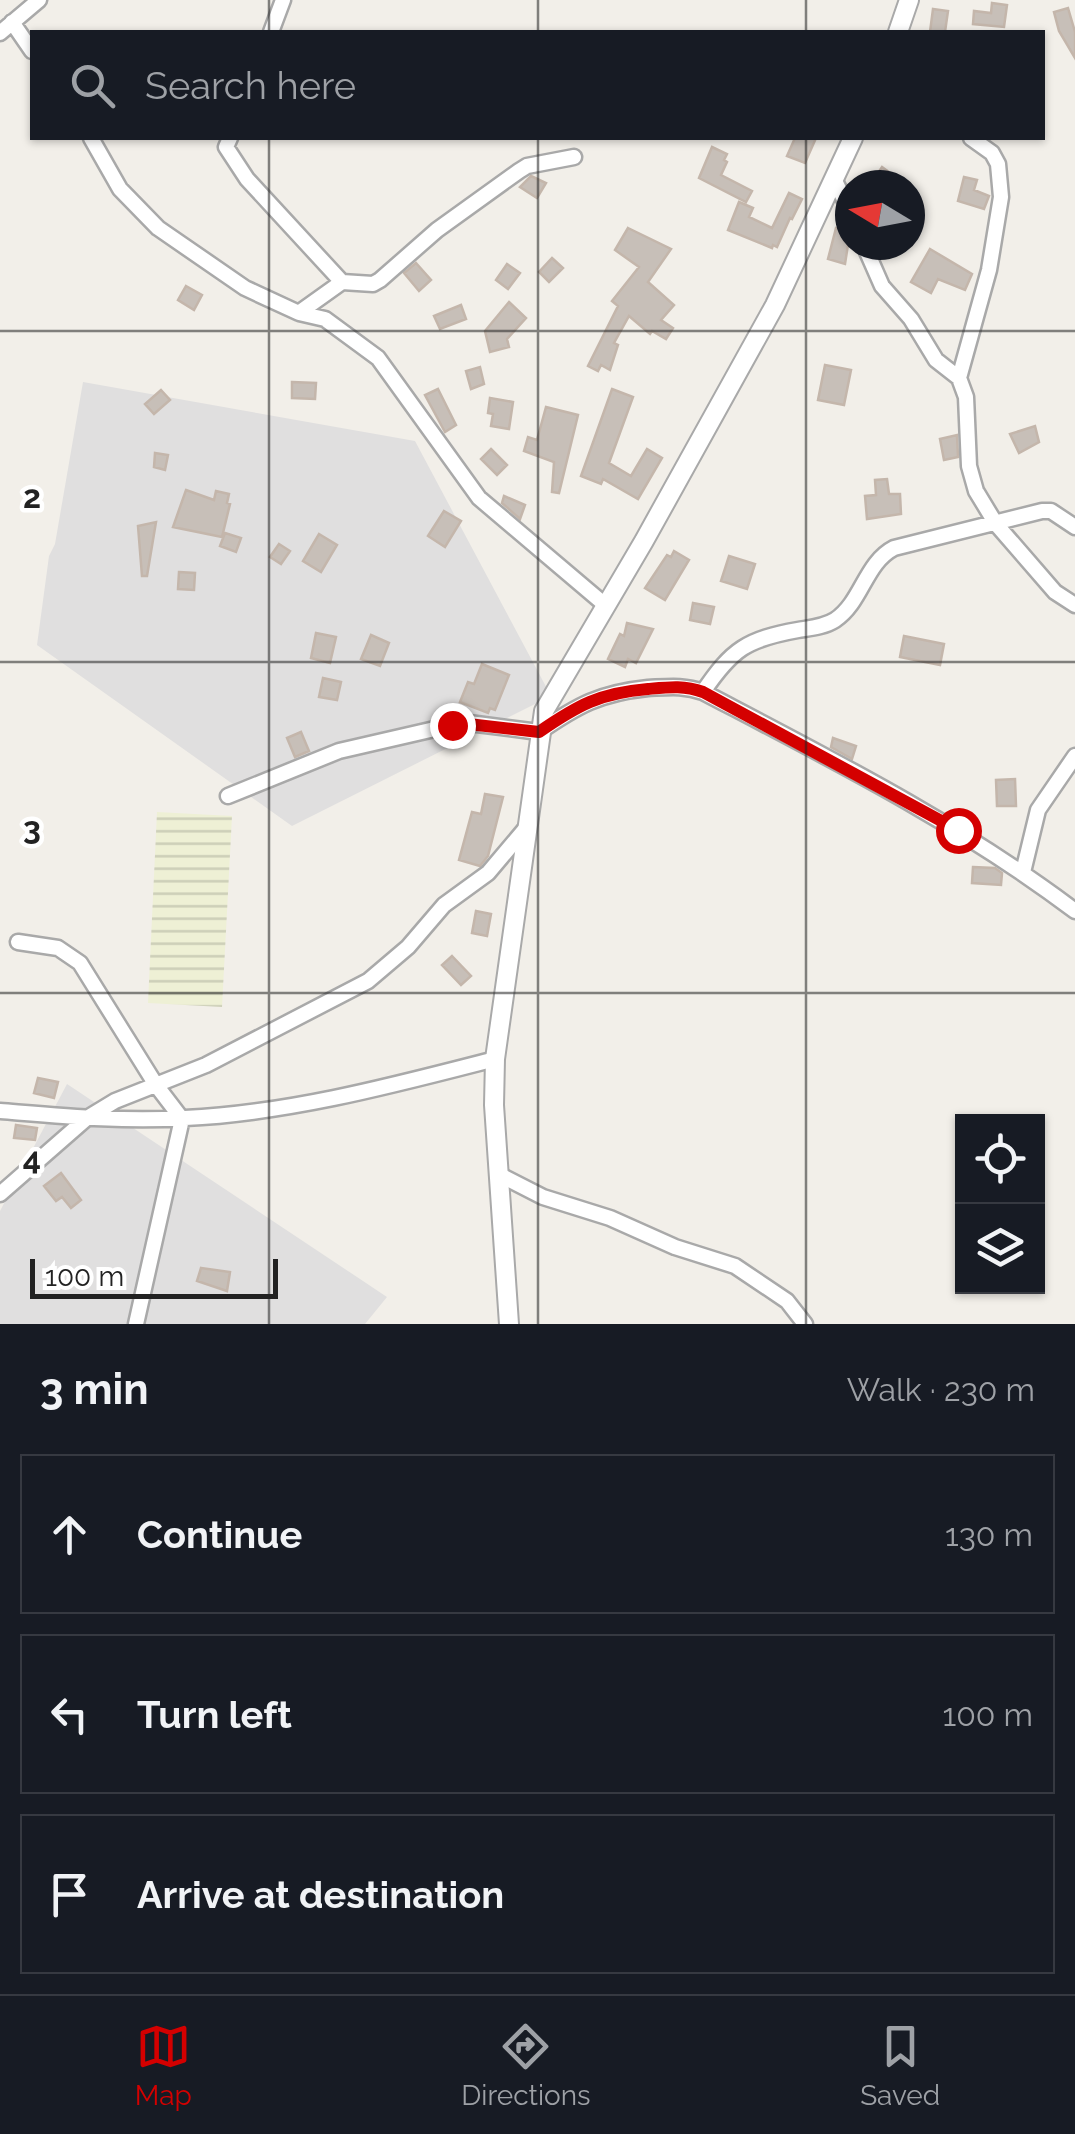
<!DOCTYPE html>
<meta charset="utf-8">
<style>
:root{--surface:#171b24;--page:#20242c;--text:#f1f3f6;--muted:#9ea1a6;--line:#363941;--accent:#d40000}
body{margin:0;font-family:Raleway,sans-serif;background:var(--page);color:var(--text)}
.controls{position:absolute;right:30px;bottom:30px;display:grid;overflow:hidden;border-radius:0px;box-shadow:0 2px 8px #0004}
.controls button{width:90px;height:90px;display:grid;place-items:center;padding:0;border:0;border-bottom:2px solid var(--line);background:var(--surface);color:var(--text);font:50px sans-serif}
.compass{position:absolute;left:835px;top:170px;width:90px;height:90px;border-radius:50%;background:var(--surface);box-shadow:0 2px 8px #0004;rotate:280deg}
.scale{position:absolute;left:30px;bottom:25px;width:248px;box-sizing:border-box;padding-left:10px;border:5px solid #222;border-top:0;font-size:28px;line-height:35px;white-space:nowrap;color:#222;-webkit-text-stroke:8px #fff;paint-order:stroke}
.stop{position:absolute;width:30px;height:30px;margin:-22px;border:8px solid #d40000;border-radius:50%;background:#fff}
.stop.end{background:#d40000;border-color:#fff;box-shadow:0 2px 10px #0008}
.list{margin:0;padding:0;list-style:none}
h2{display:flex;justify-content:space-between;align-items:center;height:130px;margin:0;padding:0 40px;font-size:42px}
h2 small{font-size:32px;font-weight:400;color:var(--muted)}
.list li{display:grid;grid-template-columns:65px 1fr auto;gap:30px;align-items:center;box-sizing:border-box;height:160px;margin:0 20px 20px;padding:0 20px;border:2px solid var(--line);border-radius:0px}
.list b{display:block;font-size:38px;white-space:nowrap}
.list em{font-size:32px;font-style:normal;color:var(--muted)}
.icon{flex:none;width:55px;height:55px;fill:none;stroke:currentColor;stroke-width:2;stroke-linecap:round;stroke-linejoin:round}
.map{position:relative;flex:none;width:1075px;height:1324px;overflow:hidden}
.search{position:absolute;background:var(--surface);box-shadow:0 2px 8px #0004;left:30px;right:30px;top:30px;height:110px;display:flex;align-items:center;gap:25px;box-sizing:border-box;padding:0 35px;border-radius:0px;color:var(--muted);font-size:38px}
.sheet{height:670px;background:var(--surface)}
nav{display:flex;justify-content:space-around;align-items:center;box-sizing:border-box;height:140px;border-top:2px solid var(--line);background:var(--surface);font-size:28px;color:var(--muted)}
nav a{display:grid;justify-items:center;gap:5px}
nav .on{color:var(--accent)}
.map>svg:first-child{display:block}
.residential{fill:#e0dfdf}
.farmland{fill:url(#farmland-rules)}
.building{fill:#c7bfb8;stroke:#c4b6ab;stroke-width:2.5}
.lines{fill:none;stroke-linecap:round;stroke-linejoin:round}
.minor-casing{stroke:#a9a9a9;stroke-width:19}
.tertiary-casing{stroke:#a9a9a9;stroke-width:22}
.minor{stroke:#fff;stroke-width:14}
.tertiary{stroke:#fff;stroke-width:18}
.route{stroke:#d40000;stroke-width:12}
.grid{fill:none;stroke:#222;stroke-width:2.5;stroke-opacity:0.55}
.grid-label{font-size:32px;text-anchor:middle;font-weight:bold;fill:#222;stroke:#fff;stroke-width:9;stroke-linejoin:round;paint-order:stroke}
</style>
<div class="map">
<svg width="1075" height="1324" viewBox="0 0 1075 1324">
<defs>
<pattern id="farmland-rules" width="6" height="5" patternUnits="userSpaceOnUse" patternTransform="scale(2.5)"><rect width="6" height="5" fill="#eef0d5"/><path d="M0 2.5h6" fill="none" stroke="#ccceb7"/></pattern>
</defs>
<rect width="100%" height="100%" fill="#f2efe9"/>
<path class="residential" d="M83,382L415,441L551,696L292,826L37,645L49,556L55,544Z
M67,1084L387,1297L365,1324H0V1211Z"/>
<path class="farmland" d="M157,812L232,816L222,1007L148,1003Z"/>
<path class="building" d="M992,3L1007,5L1004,27L973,24L974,11L991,13Z
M1068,8L1075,32V58L1059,31L1054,12Z
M933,9L948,11L945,32H930Z
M795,138H816L805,163L787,156Z
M712,147L727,154L724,160L727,162L721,175L752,191L746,202L699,178Z
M882,167L893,175L886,185H870Z
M531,176L546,183L537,198L520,187Z
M964,177L977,180L974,190L989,196L984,209L958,201Z
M789,193L802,199L792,219L790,218L777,247L773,245L772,248L728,230L739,202L753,208L749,217L772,228Z
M628,228L671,249L648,282L674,305L661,320L673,328L666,339L652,331L650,334L629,316L614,343L618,345L610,370L601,365L598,371L588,366L618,306L612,301L639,267L615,250Z
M836,228L850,232L845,264L828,259Z
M930,249L972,274L965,290L938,279L931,293L911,282Z
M552,258L563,268L549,282L539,272Z
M416,263L431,280L419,291L404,273Z
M507,264L520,273L508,289L496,280Z
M186,286L202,295L194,310L178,300Z
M509,302L526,318L507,339L509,347L490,352L485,331Z
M461,305L466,319L440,329L434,316Z
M825,365L851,370L844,405L818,400Z
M480,367L484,384L471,389L466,371Z
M292,382L316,383L315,399L292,398Z
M438,389L456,425L445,432L425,395Z
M612,389L633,397L609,463L631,476L647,449L662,458L638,499L603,479L601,484L581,476Z
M161,390L170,400L154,414L145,404Z
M490,398L513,402L509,429L491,426L493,414L488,413Z
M546,407L578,415L559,493L552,492L554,462L524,451L528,437L537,440Z
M1035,426L1039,442L1019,453L1010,434Z
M957,435L958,457L944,460L940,439Z
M491,449L507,465L497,475L481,459Z
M155,453L168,455L165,470L154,467Z
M887,479L889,494H900L901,514L867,519L865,496L876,495L875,480Z
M186,490L214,500L216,491L229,494L227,503L230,504L222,537L173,527Z
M504,496L525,505L520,519L502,503Z
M444,511L461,521L445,547L428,536Z
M156,522L147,576H142L138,526Z
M225,533L241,538L236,552L220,546Z
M319,534L337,545L321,572L303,561Z
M279,544L290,551L281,564L270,557Z
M674,551L689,560L665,600L645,588L667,555L671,557Z
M729,556L755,564L747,589L721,581Z
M179,572L195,573L194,590L178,589Z
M693,603L714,607L710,624L690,620Z
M627,623L653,629L636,663L628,659L625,667L608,659L620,634L624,636Z
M316,633L336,637L330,663L311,658Z
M371,635L389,643L380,666L361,659Z
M904,636L944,644L940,665L900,657Z
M482,664L509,675L495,710L490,708L488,713L460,702L468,682L474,684Z
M323,678L341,682L337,700L319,697Z
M301,732L309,751L295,757L287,738Z
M833,738L856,746L852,759L831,747Z
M1015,779L1016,806H997L996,780Z
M485,794L503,797L488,856L480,866L459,860L472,812L481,814Z
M973,867L995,868L1002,873L1001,885L972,883Z
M476,911L491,914L487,936L472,933Z
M452,956L471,976L461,985L442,965Z
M38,1078L58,1082L54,1098L34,1093Z
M16,1125L37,1128L35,1140L14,1138Z
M61,1173L81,1200L71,1208L62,1197L56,1201L44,1186Z
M201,1268L230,1272L227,1291L197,1281Z"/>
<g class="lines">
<defs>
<path id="minor" d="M12,22L32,51
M271,32L283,0
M0,33L39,0
M91,138L120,189L158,228L245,288L299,313L325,319L378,358L479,498L604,604
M230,138L226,147L247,179L342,282
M834,179L850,211
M864,245L882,286L911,319L936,360L959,378L966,397L969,466L976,491L996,524L1055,592L1075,605
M300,312L342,282L373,284L380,280L437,230L519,171L527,166L574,157
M959,378L989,270L1001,197L998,164L992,153L971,138
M703,692C732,649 747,639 798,630C810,628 824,627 835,620C862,602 865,563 894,548L1042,511H1051L1075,527
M228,796L339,751L452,725L469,723L539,732C578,705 600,693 648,688C669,687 684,685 703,692C831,759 960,824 1075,911
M1023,872L1038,810L1075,756
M18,942L58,948L80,963L156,1085L182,1119L136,1324
M0,1111C62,1116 123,1122 185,1118C290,1113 394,1085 495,1059
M500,1175L543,1197L610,1218L675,1247L735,1266L787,1301L805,1324
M0,1194L87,1118L115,1101L206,1065L368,981L408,947L444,905L488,873L526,828"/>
<path id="tertiary" d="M898,32L909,0
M509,1324L494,1105L495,1059L544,711L644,541L775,305L853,138"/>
</defs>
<use href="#minor" class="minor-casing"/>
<use href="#tertiary" class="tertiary-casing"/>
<use href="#minor" class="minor"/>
<use href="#tertiary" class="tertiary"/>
</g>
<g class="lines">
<path class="route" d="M452,725L468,724L539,732C578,705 600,693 648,689C669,687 684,685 703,692L958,830"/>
</g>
<path class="grid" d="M269,0V32M538,0V32M806,0V32M269,138V1324M538,138V1324M806,138V1324M0,331H1075M0,662H1075M0,993H1075"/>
<g class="grid-label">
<text x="32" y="508">2</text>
<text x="32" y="839">3</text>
<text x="32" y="1170">4</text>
</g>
</svg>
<div class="controls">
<button><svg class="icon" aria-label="locate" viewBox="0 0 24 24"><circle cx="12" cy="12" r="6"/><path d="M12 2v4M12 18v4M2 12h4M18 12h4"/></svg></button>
<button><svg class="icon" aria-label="layers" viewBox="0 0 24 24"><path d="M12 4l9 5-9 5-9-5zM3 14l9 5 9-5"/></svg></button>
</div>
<svg class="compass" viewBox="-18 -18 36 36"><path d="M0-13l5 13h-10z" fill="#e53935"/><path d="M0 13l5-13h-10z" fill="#9ea1a6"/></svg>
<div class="scale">100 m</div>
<div class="stop" style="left:958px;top:830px"></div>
<div class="stop end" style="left:452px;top:725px"></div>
<div class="search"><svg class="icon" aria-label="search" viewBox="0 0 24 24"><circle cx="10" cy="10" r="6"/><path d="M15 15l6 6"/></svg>Search here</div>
</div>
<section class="sheet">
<h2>3 min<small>Walk · 230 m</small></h2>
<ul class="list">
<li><svg class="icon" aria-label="ahead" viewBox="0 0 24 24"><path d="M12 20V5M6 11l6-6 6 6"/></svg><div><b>Continue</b></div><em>130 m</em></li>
<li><svg class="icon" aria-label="left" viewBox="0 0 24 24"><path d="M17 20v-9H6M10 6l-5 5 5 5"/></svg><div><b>Turn left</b></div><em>100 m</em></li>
<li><svg class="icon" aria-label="arrive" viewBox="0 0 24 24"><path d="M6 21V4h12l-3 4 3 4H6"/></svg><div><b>Arrive at destination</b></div></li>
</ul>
</section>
<nav>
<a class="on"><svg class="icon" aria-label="map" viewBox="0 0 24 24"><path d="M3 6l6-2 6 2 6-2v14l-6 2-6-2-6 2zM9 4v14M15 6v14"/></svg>Map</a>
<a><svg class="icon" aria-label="directions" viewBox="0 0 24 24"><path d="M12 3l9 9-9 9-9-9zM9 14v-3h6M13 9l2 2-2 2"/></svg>Directions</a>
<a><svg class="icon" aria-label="saved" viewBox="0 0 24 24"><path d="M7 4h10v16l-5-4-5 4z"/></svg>Saved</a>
</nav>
